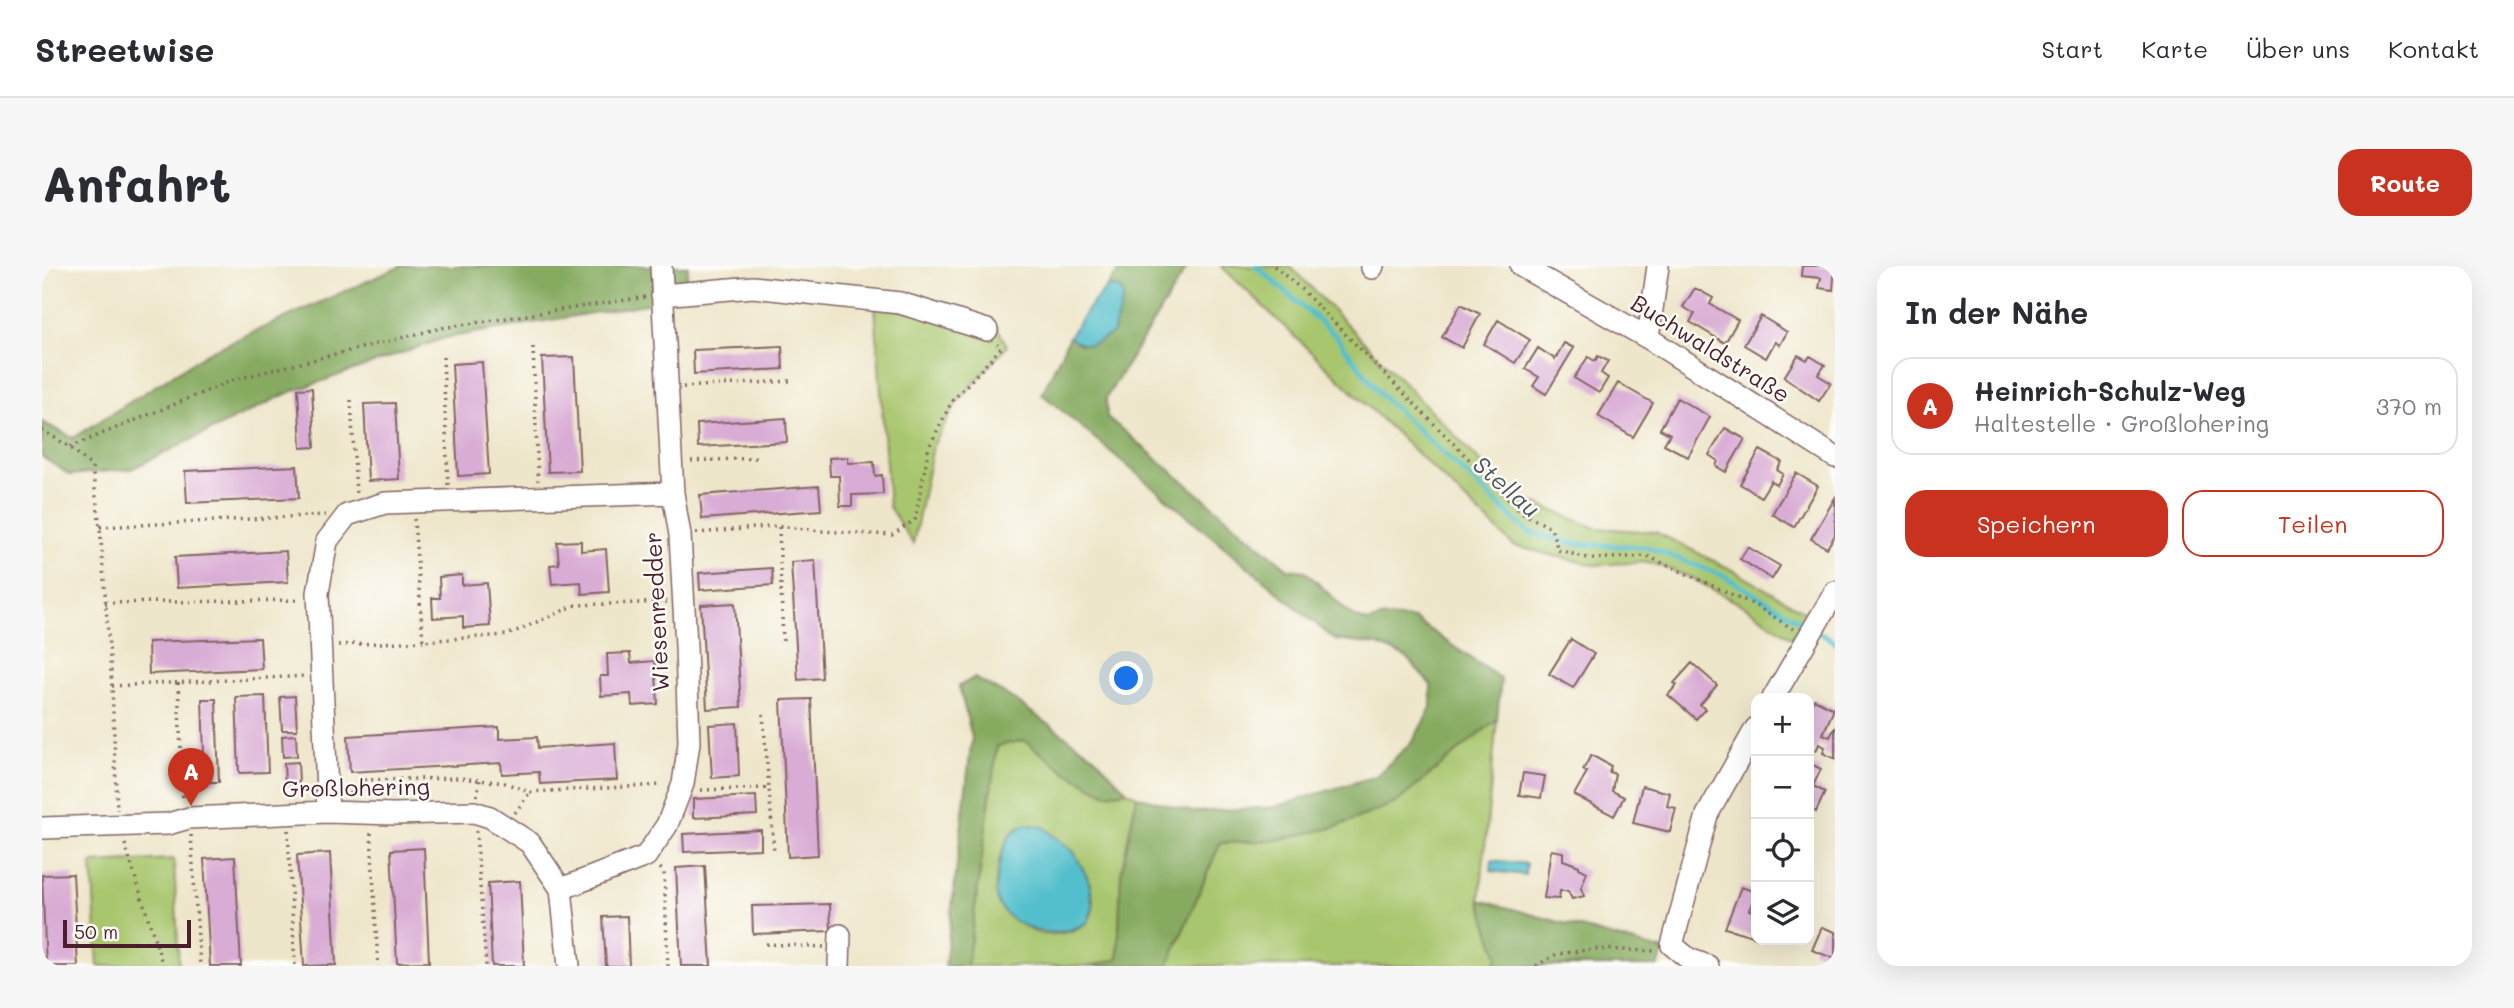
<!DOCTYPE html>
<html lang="de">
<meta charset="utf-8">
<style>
:root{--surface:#fff;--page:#f7f7f7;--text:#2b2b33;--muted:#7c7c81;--line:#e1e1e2;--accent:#c8321e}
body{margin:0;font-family:Mali,sans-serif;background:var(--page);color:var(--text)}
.controls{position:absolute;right:21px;bottom:21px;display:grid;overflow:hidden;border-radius:14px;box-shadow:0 7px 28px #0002}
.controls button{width:63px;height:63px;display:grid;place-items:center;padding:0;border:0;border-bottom:2px solid var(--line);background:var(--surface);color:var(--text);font:35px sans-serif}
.scale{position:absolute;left:21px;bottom:18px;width:128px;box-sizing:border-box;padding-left:7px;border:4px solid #4a1f2b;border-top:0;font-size:19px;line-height:24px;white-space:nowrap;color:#4a1f2b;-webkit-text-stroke:5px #fdfcf7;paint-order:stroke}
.you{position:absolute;left:1085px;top:413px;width:24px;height:24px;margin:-18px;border:5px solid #fff;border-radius:50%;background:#1a73e8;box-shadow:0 0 0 10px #1a73e833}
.badge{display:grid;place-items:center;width:46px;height:46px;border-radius:50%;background:var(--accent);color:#fff;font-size:23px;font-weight:700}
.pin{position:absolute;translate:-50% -58px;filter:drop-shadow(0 2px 4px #0008)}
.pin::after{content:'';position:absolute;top:37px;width:24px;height:21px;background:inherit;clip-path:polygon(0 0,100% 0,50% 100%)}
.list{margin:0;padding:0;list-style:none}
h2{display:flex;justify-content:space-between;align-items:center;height:91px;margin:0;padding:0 28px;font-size:30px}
h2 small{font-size:23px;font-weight:400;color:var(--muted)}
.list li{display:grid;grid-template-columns:46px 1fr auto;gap:21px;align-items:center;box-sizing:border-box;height:98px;margin:0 14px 14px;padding:0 14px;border:2px solid var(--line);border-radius:21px}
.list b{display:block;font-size:26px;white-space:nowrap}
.list p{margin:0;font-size:23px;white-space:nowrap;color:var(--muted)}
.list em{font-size:23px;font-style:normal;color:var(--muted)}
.actions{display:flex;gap:14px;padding:21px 28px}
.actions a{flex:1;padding:16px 0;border:2px solid var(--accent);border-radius:21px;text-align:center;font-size:24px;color:var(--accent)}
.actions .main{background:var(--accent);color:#fff}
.icon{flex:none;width:38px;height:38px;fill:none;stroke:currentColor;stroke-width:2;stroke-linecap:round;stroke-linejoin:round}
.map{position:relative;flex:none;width:1793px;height:700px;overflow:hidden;border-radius:21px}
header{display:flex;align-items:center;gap:42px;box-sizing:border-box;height:98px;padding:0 35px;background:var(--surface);border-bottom:2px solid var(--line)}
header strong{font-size:33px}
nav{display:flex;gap:38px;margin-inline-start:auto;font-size:24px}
.intro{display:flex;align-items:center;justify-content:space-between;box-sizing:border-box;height:168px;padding:0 42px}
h1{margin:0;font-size:49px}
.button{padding:18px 32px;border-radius:21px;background:var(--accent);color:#fff;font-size:24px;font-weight:700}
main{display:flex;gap:42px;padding:0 42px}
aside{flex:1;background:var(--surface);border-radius:21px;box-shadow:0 7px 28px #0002}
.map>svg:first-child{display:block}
.green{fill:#a8c66d;stroke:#79724c;stroke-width:2;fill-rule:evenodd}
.forest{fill:#86ab60;stroke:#686546;stroke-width:2}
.water{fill:#52bfcc;stroke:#4e6f7c;stroke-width:2}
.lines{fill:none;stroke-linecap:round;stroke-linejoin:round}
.stream{stroke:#52bfcc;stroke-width:5}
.building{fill:#d9acd5}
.minor-casing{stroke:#836563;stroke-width:24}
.path{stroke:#836563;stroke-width:3.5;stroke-dasharray:2 5;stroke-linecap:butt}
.minor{stroke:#fff;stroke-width:21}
.labels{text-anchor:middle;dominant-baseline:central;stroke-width:5;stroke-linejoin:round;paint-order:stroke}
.street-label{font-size:23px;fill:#4a1f2b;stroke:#fdfcf7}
.water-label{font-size:24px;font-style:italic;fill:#4d5763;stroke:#fdfcf7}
</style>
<header>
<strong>Streetwise</strong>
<nav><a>Start</a><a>Karte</a><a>Über uns</a><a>Kontakt</a></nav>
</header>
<div class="intro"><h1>Anfahrt</h1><a class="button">Route</a></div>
<main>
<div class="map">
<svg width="1793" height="700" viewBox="0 0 1793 700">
<rect width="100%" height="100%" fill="#fdfcf7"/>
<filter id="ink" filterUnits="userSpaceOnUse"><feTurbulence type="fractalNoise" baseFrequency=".0143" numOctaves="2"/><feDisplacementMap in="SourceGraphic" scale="14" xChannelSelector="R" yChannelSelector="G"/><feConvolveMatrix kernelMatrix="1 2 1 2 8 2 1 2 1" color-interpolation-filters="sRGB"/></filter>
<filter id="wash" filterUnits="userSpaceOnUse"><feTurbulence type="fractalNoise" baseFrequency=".00686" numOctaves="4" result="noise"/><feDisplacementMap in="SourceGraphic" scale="28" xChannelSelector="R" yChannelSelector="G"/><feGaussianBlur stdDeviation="1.57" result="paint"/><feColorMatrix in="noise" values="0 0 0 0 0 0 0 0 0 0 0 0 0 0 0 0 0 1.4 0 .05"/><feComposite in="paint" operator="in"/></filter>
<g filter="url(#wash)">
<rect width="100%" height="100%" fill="#eee6ca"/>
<path class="green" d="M1179,0H1248L1470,228L1554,262L1614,266L1692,305L1765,347L1750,372L1707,343L1650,312L1607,296L1551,299L1472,280Z
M833,42L920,49L955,61L965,80L914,138L891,180L871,278L847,241Z
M1455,453L1438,634L1456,691L1451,700H1126L1178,577L1234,574L1293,561L1353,537Z
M982,474L1024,506L1064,528L1085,525L1095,530L1079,608L1076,694L1048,700H925L955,480ZM968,568L1047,615C1049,623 1052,634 1051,642C1049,667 1005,675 987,663C976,655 965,643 955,634L957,595Z
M132,593L137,700H56L50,597Z"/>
<path class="forest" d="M359,0H646L644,19L610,37L403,72L246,127L89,203L28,209L0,191V156L31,172L167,86Z
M1080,0H1146L1064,132L1065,151L1246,303L1263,305L1309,349L1325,356L1343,351L1372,353L1459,413L1455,453L1354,537L1293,561L1234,574L1178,577L1126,700H1048L1076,693L1079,608L1095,530L1151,546L1233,541L1334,510L1371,475L1389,442V419L1364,391L1336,379L1293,374L1000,128L1027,71L1038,78L1071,67L1082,30L1077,22L1065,21Z
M932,412L965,429L1052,490L1085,525L1064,528L1024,506L982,474L955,480L925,700H903L930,471L917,420Z
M1438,634L1622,685L1616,700H1451L1456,691Z"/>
<path class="water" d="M1065,21L1077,22L1082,30L1071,67C1052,79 1046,84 1027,71L1047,41Z
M984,558L1001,561L1032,586L1047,615L1051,642L1045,657C1020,670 998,670 973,655C966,651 958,642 955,635C950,621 960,583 967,571C970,565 978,561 984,558Z
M1450,594L1484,598L1483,609L1449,605Z"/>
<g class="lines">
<path class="stream" d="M1214,0L1293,69L1340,130L1486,266L1533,278L1606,281L1682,310L1767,360
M1775,365L1793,376"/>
</g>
<g id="blocks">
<path class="building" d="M1760,0H1793L1791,24L1777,22L1779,12L1759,10Z
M1653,22L1671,32L1668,38L1696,54L1683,77L1648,56L1653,48L1641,41Z
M1419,38L1438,48L1420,82L1400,71Z
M1719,50L1745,66L1738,79L1733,76L1724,92L1702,79Z
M1456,54L1488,74L1473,97L1442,78Z
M1522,77L1532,82L1504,128L1491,120L1497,111L1483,103L1496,82L1513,93Z
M740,80L741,103L652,108L651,84Z
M1756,89L1765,94L1768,90L1783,99L1776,109L1789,117L1777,135L1742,111Z
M1556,90L1566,95L1559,107L1566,112L1557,127L1532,112L1546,91L1553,95Z
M532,91L538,205L506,206L500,92Z
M440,96L447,208L416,210L410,98Z
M1576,117L1611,137L1591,171L1556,150Z
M270,122L273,181L259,182L256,123Z
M1635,132L1668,151L1646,191L1622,178L1628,168L1618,163Z
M353,137L357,213L326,215L322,138Z
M744,152L745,176L656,181L655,158Z
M1683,162L1703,173L1684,206L1674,200L1676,195L1667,189Z
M1718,184L1740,196L1735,204L1741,208L1735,219L1729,215L1719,231L1698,218Z
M806,191V197L832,196L833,210L840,209L841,228L810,229V240H798L797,210H788L787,192Z
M255,200L257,232L145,237L143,205Z
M1754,207L1776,220L1752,261L1730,248Z
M777,220L779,244L660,253L658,229Z
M1793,232V269L1785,282L1769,273Z
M539,275V285L564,283L567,326L540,328L539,316L510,318L508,299L517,298L515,276Z
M1706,281L1738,300L1730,313L1698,293Z
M244,285L246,316L135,322L133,291Z
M773,294L780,412L756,414L749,296Z
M730,302L731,319L658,324L657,307Z
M420,309V319L445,317L448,360L421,362V350L391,352L390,332H398L397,311Z
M693,337L699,441L665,443L659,339Z
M218,372L220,403L107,408L106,376Z
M1529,373L1552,388L1531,422L1507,408Z
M588,387L589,397L613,395L616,438L590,440L589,428L559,430L558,410H566L565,388Z
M1650,397L1675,419L1658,439L1663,443L1654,453L1626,429L1635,419L1632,417Z
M223,430L226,506L197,507L194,431Z
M253,430L255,464H240L238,431Z
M160,433H174L177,516H163Z
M769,433L776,589L746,591L739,434Z
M1772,433L1792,443L1781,468L1788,471L1793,461V493L1781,487L1783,481L1777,478L1774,485L1767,482V444Z
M695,457L697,510L670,512L667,459Z
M457,461V473L495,471L496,482L573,477L575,514L498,518L497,506L460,508L459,497L308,506L306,470Z
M254,469L255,490L241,491L240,470Z
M1549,489L1569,500L1567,506L1573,508L1570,525L1582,531L1572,550L1532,529L1545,506L1541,504Z
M256,496L257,517L243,518L242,497Z
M1767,497L1779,503L1771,520L1783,526L1774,546L1767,542Z
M1481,507L1503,510L1499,532L1477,529Z
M1600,520L1628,527L1625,540L1634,542L1628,566L1591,557Z
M714,530L715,549L651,552V533Z
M719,564V583L642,586L641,568Z
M382,582L387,696L355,697L349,584Z
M1509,584L1521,586V594L1537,600V602L1545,606L1539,622L1542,630L1530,633L1526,625H1518L1517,633L1502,632Z
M288,587L294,699L262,700L255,589Z
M193,591L199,700H168L162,593Z
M663,600L669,700H639L634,602Z
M31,608L36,700H4L0,609Z
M478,615L482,700H450L446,617Z
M1699,621L1714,626L1707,644L1714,647V671L1683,662Z
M788,638L789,665L711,668L710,640Z
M585,650L587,700H564L561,651Z
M1780,661L1793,666V693L1770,684Z"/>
</g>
</g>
<g filter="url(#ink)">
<use href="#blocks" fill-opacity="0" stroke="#836563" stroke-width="2"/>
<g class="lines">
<defs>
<path id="minor" d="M1479,0L1606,72L1793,191
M1330,2L1331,0
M620,29L711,21L858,37L945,64
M1606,72L1616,0
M1731,432L1793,326
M286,546L276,327L285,275L305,249L343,237L631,227
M0,562L126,558L147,552L286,546L352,548L432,546L448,551L488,577L519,623L527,700
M519,623L604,590L625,559L641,518L647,477L644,379L638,269L631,227L619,0
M797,700L798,669
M1666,700L1647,693L1630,679L1665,549L1714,462"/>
</defs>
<use href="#minor" class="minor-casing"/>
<path class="path" d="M1232,0L1258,22L1479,246L1509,262L1516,284L1549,293L1605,290L1711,338L1751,363
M491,81L496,215
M401,91L406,219
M641,121L748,115
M309,134L314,227
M0,164L28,181L50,201L58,261L70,420L75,544
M28,181L194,113L399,62L604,31
M649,195L716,192
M372,253L381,375L465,369L534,339L625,336
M58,261L283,249
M737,261L741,378
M654,267L737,260L779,265L850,269L873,254L887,181L910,135L959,82L955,78
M63,337L257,334
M296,379L381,375
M136,417L141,534
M70,420L264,410
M721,448L732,585
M659,524L727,522
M308,528L319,514L419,512L463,517L488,526L621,519
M435,530L438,514
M473,547L488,526
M246,564L253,700
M434,565L444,700
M329,567L336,700
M149,569L158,700
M83,578L121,700
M618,602L622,606L626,700
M724,678L782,681
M1494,700L1515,688L1554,683L1614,685"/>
<use href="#minor" class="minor"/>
</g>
</g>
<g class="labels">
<g class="street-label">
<text transform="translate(1669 82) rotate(32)">Buchwaldstraße</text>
<text transform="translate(614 346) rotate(-93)">Wiesenredder</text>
<text transform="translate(314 521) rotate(-1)">Großlohering</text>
</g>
<g class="water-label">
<text transform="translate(1465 220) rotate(41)">Stellau</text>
</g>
</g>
</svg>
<div class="controls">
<button>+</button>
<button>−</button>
<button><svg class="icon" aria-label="locate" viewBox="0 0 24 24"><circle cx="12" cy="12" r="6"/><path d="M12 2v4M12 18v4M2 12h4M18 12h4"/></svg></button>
<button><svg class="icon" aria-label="layers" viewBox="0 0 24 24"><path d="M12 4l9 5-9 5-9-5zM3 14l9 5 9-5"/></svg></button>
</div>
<div class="scale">50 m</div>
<div class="you"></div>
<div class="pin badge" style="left:149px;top:540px">A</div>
</div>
<aside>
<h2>In der Nähe<small></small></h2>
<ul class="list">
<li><span class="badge">A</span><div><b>Heinrich-Schulz-Weg</b><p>Haltestelle · Großlohering</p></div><em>370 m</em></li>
</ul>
<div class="actions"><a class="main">Speichern</a><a>Teilen</a></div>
</aside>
</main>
